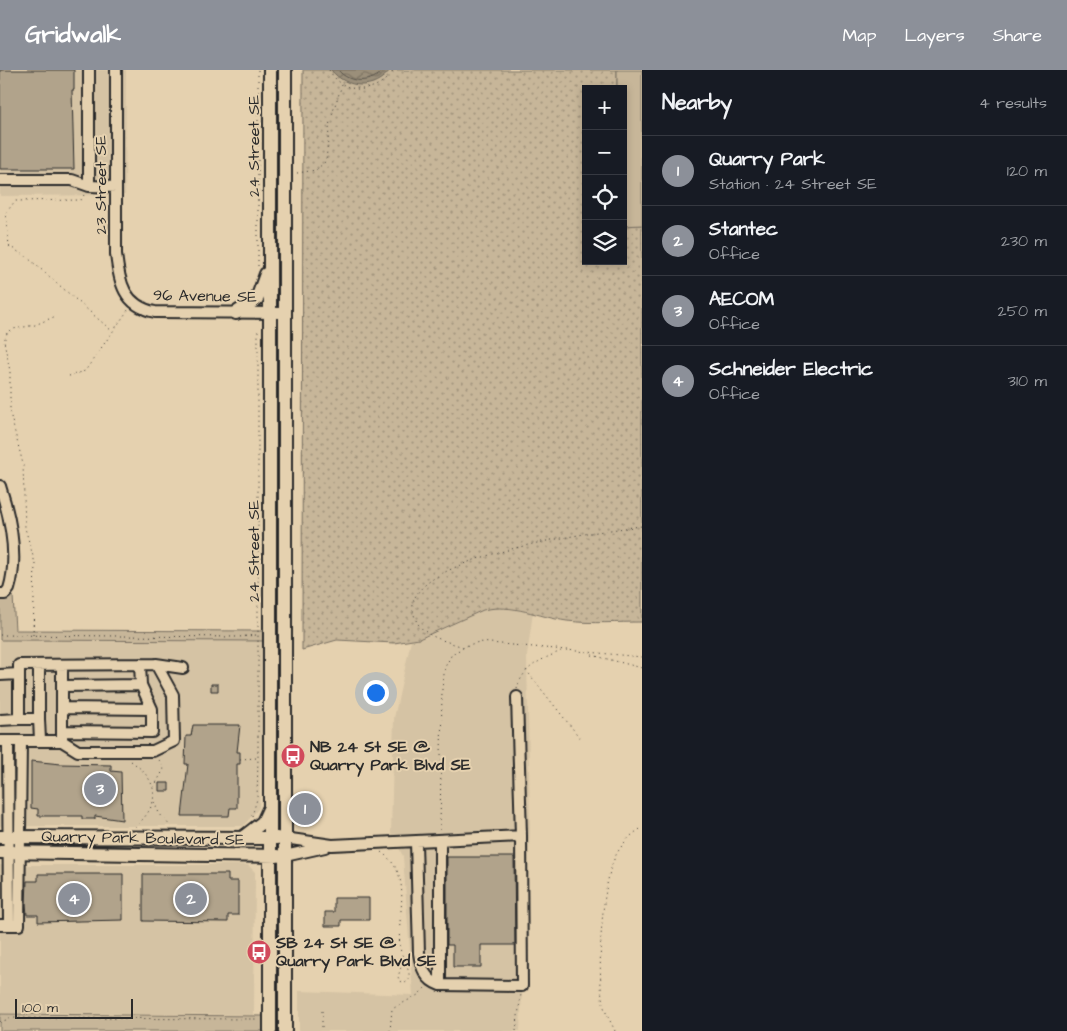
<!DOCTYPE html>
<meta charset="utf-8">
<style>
:root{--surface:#171b24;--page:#242831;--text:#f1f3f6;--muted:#9ea1a6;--line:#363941;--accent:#8c9099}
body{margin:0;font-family:"Architects Daughter",sans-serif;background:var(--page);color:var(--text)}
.controls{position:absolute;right:15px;top:15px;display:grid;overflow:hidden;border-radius:0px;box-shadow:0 2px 8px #0003}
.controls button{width:45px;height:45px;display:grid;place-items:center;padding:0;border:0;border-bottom:1px solid var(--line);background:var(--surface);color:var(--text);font:25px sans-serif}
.scale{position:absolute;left:15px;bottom:12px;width:118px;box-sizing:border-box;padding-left:5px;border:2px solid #2b2b2b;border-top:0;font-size:14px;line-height:18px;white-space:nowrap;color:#2b2b2b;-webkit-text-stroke:4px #e5d1af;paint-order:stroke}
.you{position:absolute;left:375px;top:622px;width:18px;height:18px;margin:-12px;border:4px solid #fff;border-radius:50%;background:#1a73e8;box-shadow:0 0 0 8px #1a73e833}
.badge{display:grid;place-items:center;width:32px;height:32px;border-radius:50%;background:var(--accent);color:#fff;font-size:16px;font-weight:700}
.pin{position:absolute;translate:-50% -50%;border:2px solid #fff;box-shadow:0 1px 5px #0006}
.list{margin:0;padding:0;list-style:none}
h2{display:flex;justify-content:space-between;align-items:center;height:65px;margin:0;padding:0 20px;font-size:21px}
h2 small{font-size:16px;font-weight:400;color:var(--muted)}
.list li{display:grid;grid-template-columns:32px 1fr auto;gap:15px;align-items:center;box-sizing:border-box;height:70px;padding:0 20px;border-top:1px solid var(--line)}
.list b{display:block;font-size:19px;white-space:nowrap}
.list p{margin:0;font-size:16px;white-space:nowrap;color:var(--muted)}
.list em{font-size:16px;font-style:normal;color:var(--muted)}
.icon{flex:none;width:28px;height:28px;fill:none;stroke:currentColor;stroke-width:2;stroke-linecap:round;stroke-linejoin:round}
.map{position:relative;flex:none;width:642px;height:961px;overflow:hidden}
header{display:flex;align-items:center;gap:30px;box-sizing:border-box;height:70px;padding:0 25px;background:var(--accent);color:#fff}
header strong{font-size:24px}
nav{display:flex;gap:28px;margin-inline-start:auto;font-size:18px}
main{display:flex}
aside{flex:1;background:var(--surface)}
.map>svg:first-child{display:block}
.built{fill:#d5c3a4}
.grass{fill:url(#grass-dots);stroke:#797062}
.park{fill:#c7b699;stroke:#797062}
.water{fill:url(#water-waves);stroke:#6e675a}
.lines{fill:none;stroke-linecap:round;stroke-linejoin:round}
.shore{stroke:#58534b;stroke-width:1}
.building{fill:#b1a38b;stroke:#2b2b2b}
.minor-casing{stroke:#2b2b2b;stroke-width:14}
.major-casing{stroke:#2b2b2b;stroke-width:16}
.path{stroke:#2b2b2b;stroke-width:1;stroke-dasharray:1 4;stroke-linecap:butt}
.minor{stroke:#e5d1af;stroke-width:10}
.major{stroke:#e5d1af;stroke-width:12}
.labels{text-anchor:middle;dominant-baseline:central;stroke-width:4;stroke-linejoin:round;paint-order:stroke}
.street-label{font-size:16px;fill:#2b2b2b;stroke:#e5d1af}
.poi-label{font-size:16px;font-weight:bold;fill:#2b2b2b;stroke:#e5d1af;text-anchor:start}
</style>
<header>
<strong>Gridwalk</strong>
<nav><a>Map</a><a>Layers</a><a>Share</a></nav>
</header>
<main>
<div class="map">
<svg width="642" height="961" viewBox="0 0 642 961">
<defs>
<pattern id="grass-dots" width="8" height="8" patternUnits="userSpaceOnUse" patternTransform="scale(1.25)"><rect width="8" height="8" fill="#c7b699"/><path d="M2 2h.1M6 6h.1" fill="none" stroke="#a2947d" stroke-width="1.8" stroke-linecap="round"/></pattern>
<pattern id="water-waves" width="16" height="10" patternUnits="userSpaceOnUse" patternTransform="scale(1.25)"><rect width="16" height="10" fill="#9b8f7a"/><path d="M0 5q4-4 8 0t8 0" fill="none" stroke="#7f7564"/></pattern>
</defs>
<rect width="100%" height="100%" fill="#e5d1af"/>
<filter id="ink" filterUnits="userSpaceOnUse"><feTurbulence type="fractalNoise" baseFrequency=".02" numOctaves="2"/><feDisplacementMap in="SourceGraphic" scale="10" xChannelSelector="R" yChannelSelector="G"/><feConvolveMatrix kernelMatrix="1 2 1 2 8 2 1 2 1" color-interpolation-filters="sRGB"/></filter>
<g filter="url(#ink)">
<path class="built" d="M0,0H126L125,125L0,126Z
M493,537L533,542L527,586L530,759L520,961H299V921L413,925L403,786L391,763L394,648L411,571L426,567L483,540Z
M0,570L266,571L259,738L243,756H0Z
M0,795H248L255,802L254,945L0,943Z"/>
<path class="grass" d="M303,0H617V19H586V191H623V156L642,155V552C618,552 592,554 567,551C538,547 513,533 483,540L419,569L394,573L337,570L302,580Z"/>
<path class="park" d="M617,0H642V155L623,156V19H617Z
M13,526L15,560L265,561L266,571L0,570V527Z
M0,944L263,946V961H0Z"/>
<path class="water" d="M331,0H390C374,21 347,19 331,0Z"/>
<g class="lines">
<path class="shore" d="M338,0C349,14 372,14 384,0"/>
</g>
<path class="building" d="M0,0H74V20H72L74,99H0Z
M211,614H218V621H211Z
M193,655H240L237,682H240V694H237V738H230L229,746H182L188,694H185L186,666H191Z
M31,691L61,694L111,695V701L121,702L122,750L95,746V749H82V746H38V739L31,738Z
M159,713H169V721H159Z
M447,787H514L515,875H481V897H453V875H447Z
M38,804H123V850L38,852V845H27L26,834L27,811H38Z
M143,804H228V811H238V845H228V852L143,851Z
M334,828H369V850H341V856H325V842H334Z"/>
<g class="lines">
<defs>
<path id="minor" d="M116,0V184C119,212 124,236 155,242L286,243
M0,110H72L89,116L116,117
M89,116V0
M0,416C10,447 19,487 9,519L5,524H0
M156,594L183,598
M39,595V649
M62,595V668
M0,605L19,604
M62,616L141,615L140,594
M62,638L152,639L141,615
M0,650L19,649
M62,661L152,662V639
M0,671H62L78,681H153L174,671L173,625L156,594L19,595V649H39L40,670
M8,671L9,855
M284,768L332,775L521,766
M416,772L419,883C421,897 425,910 440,915L522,916L521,766L517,627
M285,786L325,777
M0,855H19L21,671
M440,915V771"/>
<path id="major" d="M270,0V961
M236,243L257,229L266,204
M0,767L277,768
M241,769L263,752L269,739
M0,782L277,786
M285,961V0"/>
</defs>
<use href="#minor" class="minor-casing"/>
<use href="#major" class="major-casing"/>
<path class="path" d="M258,0V196
M329,0C344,26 377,25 394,0
M297,103L316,100L326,91L330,50L342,15
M84,125L81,130L15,131L6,143L9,176L28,188L112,261
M69,306L85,301L128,240
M0,565L239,567L256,565
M33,565L35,493L25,458L23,394L10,343V301L4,271L7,263L13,259L35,255L56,246
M463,577C441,569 416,566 413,539C407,486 604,460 642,456
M592,585L642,598
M526,600L580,668
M517,619C523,596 541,590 561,581
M240,689L257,688
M131,691C159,711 162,733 135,757
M154,717L164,699L158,688
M154,732L159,743L171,757
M252,746L257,729L258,688V261
M440,760L442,619L445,597L452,584L468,575L479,572L642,587
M381,782C415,806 396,842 400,877C401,888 411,899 409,910L405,913L400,911L398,907L403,891
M322,941V961
M0,952L12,948L259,949
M390,961L392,939L418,925L426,917
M516,961L521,924
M615,961C611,952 605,943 603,933C597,900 601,814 616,785C622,774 631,764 642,758"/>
<use href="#minor" class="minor"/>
<use href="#major" class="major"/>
</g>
</g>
<defs>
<symbol id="bus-disc" viewBox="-11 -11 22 22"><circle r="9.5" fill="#d1495b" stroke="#e5d1af"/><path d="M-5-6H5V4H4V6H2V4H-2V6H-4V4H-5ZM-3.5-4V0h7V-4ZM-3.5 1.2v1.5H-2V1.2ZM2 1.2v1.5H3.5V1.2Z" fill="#fff"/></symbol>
</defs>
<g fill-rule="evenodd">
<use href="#bus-disc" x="279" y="672" width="28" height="28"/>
<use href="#bus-disc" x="245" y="868" width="28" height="28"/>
</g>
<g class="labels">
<g class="street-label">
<text transform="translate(254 76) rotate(-90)">24 Street SE</text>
<text transform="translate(101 115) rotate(-90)">23 Street SE</text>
<text transform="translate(205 226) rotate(1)">96 Avenue SE</text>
<text transform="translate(254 481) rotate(-90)">24 Street SE</text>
<text transform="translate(143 768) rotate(1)">Quarry Park Boulevard SE</text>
</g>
<g class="poi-label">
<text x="310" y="677">NB 24 St SE @<tspan x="310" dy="18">Quarry Park Blvd SE</tspan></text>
<text x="276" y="873">SB 24 St SE @<tspan x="276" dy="18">Quarry Park Blvd SE</tspan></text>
</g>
</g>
</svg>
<div class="controls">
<button>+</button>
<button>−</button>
<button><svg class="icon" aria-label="locate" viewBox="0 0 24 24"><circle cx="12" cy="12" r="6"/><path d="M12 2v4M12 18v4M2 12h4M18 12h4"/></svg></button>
<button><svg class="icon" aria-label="layers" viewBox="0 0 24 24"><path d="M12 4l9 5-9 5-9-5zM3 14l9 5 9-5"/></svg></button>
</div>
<div class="scale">100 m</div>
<div class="you"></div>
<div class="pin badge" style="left:305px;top:739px">1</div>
<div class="pin badge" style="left:191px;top:829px">2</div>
<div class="pin badge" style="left:100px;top:719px">3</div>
<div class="pin badge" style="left:74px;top:829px">4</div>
</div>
<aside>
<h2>Nearby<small>4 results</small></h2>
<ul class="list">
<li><span class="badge">1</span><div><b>Quarry Park</b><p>Station · 24 Street SE</p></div><em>120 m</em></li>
<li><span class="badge">2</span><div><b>Stantec</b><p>Office</p></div><em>230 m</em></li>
<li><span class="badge">3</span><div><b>AECOM</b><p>Office</p></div><em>250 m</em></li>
<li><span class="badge">4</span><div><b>Schneider Electric</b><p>Office</p></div><em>310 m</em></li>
</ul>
</aside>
</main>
